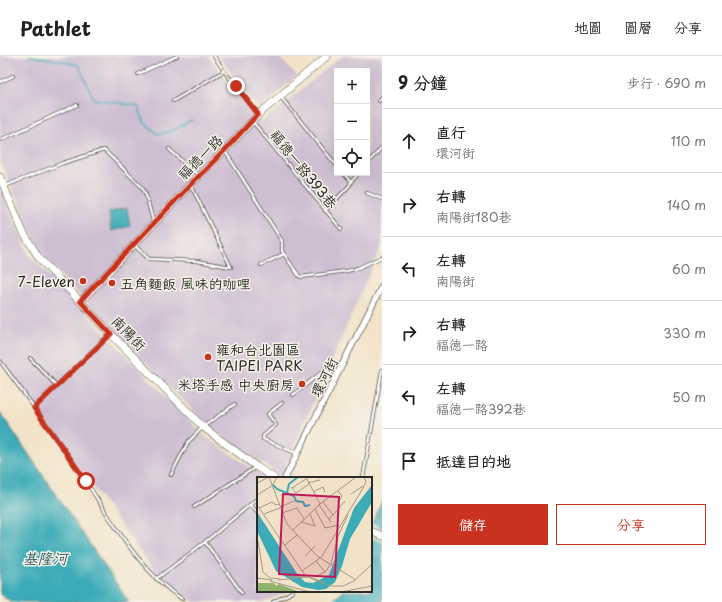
<!DOCTYPE html>
<html lang="zh-TW">
<meta charset="utf-8">
<style>
:root{--surface:#fff;--page:#f6f6f6;--text:#222;--muted:#767676;--line:#e0e0e0;--accent:#c8321e}
body{margin:0;font-family:"Playpen Sans","LXGW WenKai TC",sans-serif;background:var(--page);color:var(--text)}
.controls{position:absolute;right:12px;top:12px;display:grid;overflow:hidden;border-radius:0px;box-shadow:0 4px 16px #0002}
.controls button{width:36px;height:36px;display:grid;place-items:center;padding:0;border:0;border-bottom:1px solid var(--line);background:var(--surface);color:var(--text);font:20px sans-serif}
.stop{position:absolute;width:12px;height:12px;margin:-9px;border:3px solid #c8321e;border-radius:50%;background:#fff}
.stop.end{background:#c8321e;border-color:#fff;box-shadow:0 1px 4px #0008}
.list{margin:0;padding:0;list-style:none}
h2{display:flex;justify-content:space-between;align-items:center;height:52px;margin:0;padding:0 16px;font-size:17px}
h2 small{font-size:13px;font-weight:400;color:var(--muted)}
.list li{display:grid;grid-template-columns:26px 1fr auto;gap:12px;align-items:center;box-sizing:border-box;height:64px;padding:0 16px;border-top:1px solid var(--line)}
.list b{display:block;font-size:15px;white-space:nowrap}
.list p{margin:0;font-size:13px;white-space:nowrap;color:var(--muted)}
.list em{font-size:13px;font-style:normal;color:var(--muted)}
.actions{display:flex;gap:8px;padding:12px 16px}
.actions a{flex:1;padding:9px 0;border:1px solid var(--accent);border-radius:0px;text-align:center;font-size:14px;color:var(--accent)}
.actions .main{background:var(--accent);color:#fff}
.icon{flex:none;width:22px;height:22px;fill:none;stroke:currentColor;stroke-width:2;stroke-linecap:round;stroke-linejoin:round}
.map{position:relative;flex:none;width:382px;height:546px;overflow:hidden}
header{display:flex;align-items:center;gap:24px;box-sizing:border-box;height:56px;padding:0 20px;background:var(--surface);border-bottom:1px solid var(--line)}
header strong{font-size:19px}
nav{display:flex;gap:22px;margin-inline-start:auto;font-size:14px}
main{display:flex}
aside{flex:1;background:var(--surface)}
.map>svg:first-child{display:block}
.industrial{fill:#cdbed2;fill-rule:evenodd}
.water{fill:#3aabb7;stroke:#326b71}
.pier{fill:#f2e3c8}
.lines{fill:none;stroke-linecap:round;stroke-linejoin:round}
.stream{stroke:#3aabb7;stroke-width:1.5}
.service-casing{stroke:#494743;stroke-width:4}
.minor-casing{stroke:#494743;stroke-width:7}
.tertiary-casing{stroke:#494743;stroke-width:8}
.service{stroke:#fff;stroke-width:2.5}
.minor{stroke:#fff;stroke-width:5.5}
.tertiary{stroke:#fff;stroke-width:7}
.route{stroke:#c8321e;stroke-width:5}
.poi-dot{fill:#c8321e;stroke:#f7f3e8;stroke-width:1.5}
.labels{text-anchor:middle;dominant-baseline:central;stroke-width:3;stroke-linejoin:round;paint-order:stroke}
.street-label{font-size:14px;fill:#2b2b2b;stroke:#f7f3e8}
.poi-label{font-size:14px;fill:#2b2b2b;stroke:#f7f3e8;text-anchor:end}
.water-label{font-size:15px;font-style:italic;fill:#315e63;stroke:#f7f3e8}
.inset-river{fill:none;stroke:#3aabb7;stroke-width:2}
.inset-road{fill:none;stroke:#a29989;stroke-width:1}
.view{fill:#c2185b;fill-opacity:0.15;stroke:#c2185b;stroke-width:2}
.inset-edge{fill:none;stroke:#2b2b2b;stroke-width:2}
</style>
<header>
<strong>Pathlet</strong>
<nav><a>地圖</a><a>圖層</a><a>分享</a></nav>
</header>
<main>
<div class="map">
<svg width="382" height="546" viewBox="0 0 382 546">
<rect width="100%" height="100%" fill="#f7f3e8"/>
<filter id="ink" filterUnits="userSpaceOnUse"><feTurbulence type="fractalNoise" baseFrequency=".025" numOctaves="2"/><feDisplacementMap in="SourceGraphic" scale="8" xChannelSelector="R" yChannelSelector="G"/><feConvolveMatrix kernelMatrix="1 2 1 2 8 2 1 2 1" color-interpolation-filters="sRGB"/></filter>
<filter id="wash" filterUnits="userSpaceOnUse"><feTurbulence type="fractalNoise" baseFrequency=".012" numOctaves="4" result="noise"/><feDisplacementMap in="SourceGraphic" scale="16" xChannelSelector="R" yChannelSelector="G"/><feGaussianBlur stdDeviation="0.9" result="paint"/><feColorMatrix in="noise" values="0 0 0 0 0 0 0 0 0 0 0 0 0 0 0 0 0 1.4 0 .05"/><feComposite in="paint" operator="in"/></filter>
<g filter="url(#wash)">
<rect width="100%" height="100%" fill="#f2e3c8"/>
<path class="industrial" d="M0,0H209L213,7L262,66L342,0H382V189L281,420L205,367L73,233L44,200L32,177L0,105ZM337,15H367V117H337Z
M218,0H278L297,20L259,53Z
M0,133L30,200L203,379L266,422H258V535H288L285,538L263,546H194L162,525L0,304Z"/>
<path class="water" d="M127,152L130,170L111,175L109,156Z
M0,356L129,546H12L0,538Z
M382,445V546H331L342,535H371V470Z"/>
<path class="pier" d="M371,467L382,473V486L371,481Z"/>
<g class="lines">
<path class="stream" d="M29,0L47,2L78,9L94,43L138,50L144,66L158,78L172,75L192,64"/>
</g>
</g>
<g filter="url(#ink)">
<g class="lines">
<defs>
<path id="service" d="M214,0L224,15L258,57
M138,18L177,0
M0,26L13,20
M280,40L337,110
M173,45L224,15
M379,45L382,41
M253,66L341,173
M0,84L77,49
M169,93L199,120
M225,95L282,185V195L299,220L301,221L347,215L358,212L382,201
M367,108L382,91
M351,126L359,117
M5,130L63,107L104,94L142,131L146,139L153,165
M367,137L382,143
M325,155L349,130L351,126L343,117
M134,189L149,203L197,205L231,211L191,129
M261,209L284,198
M30,302L57,330
M0,305C29,344 58,383 85,424C112,465 140,516 182,543
M293,339L322,316L338,315
M282,347L268,358L276,369L263,380V383L298,398
M34,352L110,278
M171,419L188,386L203,371L235,348
M363,422L382,314
M250,449L258,457
M194,451L256,411
M205,486L242,537
M156,523L205,486L258,442
M273,546L287,539L293,535"/>
<path id="minor" d="M285,422L382,230"/>
<path id="tertiary" d="M0,121L23,176L39,202L111,278L203,371L257,411L274,422
M81,245L191,128L224,95L259,58L327,0
M371,475L382,480"/>
</defs>
<use href="#service" class="service-casing"/>
<use href="#minor" class="minor-casing"/>
<use href="#tertiary" class="tertiary-casing"/>
<use href="#service" class="service"/>
<use href="#minor" class="minor"/>
<use href="#tertiary" class="tertiary"/>
</g>
</g>
<g class="lines" filter="url(#ink)">
<path class="route" d="M86,425L34,352L111,278L80,245L191,128L224,95L258,58L236,30"/>
</g>
<g class="poi-dot">
<circle cx="83" cy="225" r="4"/>
<circle cx="112" cy="227" r="4"/>
<circle cx="208" cy="301" r="4"/>
<circle cx="302" cy="328" r="4"/>
</g>
<g class="labels">
<g class="street-label">
<text transform="translate(200 101) rotate(-45)">福德一路</text>
<text transform="translate(304 113) rotate(51)">福德一路393巷</text>
<text transform="translate(129 277) rotate(46)">南陽街</text>
<text transform="translate(324 321) rotate(-63)">環河街</text>
</g>
<g class="poi-label">
<text x="75" y="225">7-Eleven</text>
<text x="120" y="227" text-anchor="start">五角麵飯 風味的咖哩</text>
<text x="216" y="293" text-anchor="start">雍和台北園區<tspan x="216" dy="16">TAIPEI PARK</tspan></text>
<text x="294" y="328">米塔手感 中央廚房</text>
</g>
<g class="water-label">
<text x="45" y="501">基隆河</text>
</g>
</g>
<g transform="translate(257 421)">
<rect width="115" height="115" fill="#f2e3c8"/>
<path d="M0,106H17L19,109L22,107L43,115H0Z" fill="#90b56a"/>
<path d="M115,8V25L93,62L85,89L78,105L69,112L61,113L45,110L19,94L0,54V35L41,98L48,105L56,106L72,98L97,31Z" fill="#3aabb7"/>
<path class="inset-river" d="M16,8L20,12L37,19L39,24L46,25L48,29L53,28M30,16L32,7L41,0"/>
<path class="inset-road" d="M12,0L30,47L60,79L99,103M49,0L63,27M0,6L12,0M51,6L63,3M34,10L39,16L52,7M35,11L49,2M81,14L85,19L81,26M56,15L66,10L68,15M94,17L106,9M0,18L15,9L20,0M66,25L76,38L72,42M0,28L48,98M62,28L74,45M23,30L37,24M2,31L15,25L19,28L22,27M58,32L68,51L82,48M25,36L40,31L47,42M7,37L23,31M76,38L88,24M44,45L58,49L53,37M36,53L63,27L99,0M1,64L6,95L13,101L23,102M28,68L40,58M48,79L58,69M64,81L103,16L109,5L107,0M59,84L68,95M45,94L63,81M31,100L50,99L66,105M57,100L68,95L74,87L81,59L91,38M0,101L15,103M21,103L51,100L73,109H86L97,104L115,87M13,104L53,115M84,115L115,109"/>
<path class="view" d="M26,17L82,20L78,100L22,97Z"/>
<rect width="115" height="115" class="inset-edge"/>
</g>
</svg>
<div class="controls">
<button>+</button>
<button>−</button>
<button><svg class="icon" aria-label="locate" viewBox="0 0 24 24"><circle cx="12" cy="12" r="6"/><path d="M12 2v4M12 18v4M2 12h4M18 12h4"/></svg></button>
</div>
<div class="stop" style="left:86px;top:425px"></div>
<div class="stop end" style="left:236px;top:30px"></div>
</div>
<aside>
<h2>9 分鐘<small>步行 · 690 m</small></h2>
<ul class="list">
<li><svg class="icon" aria-label="ahead" viewBox="0 0 24 24"><path d="M12 20V5M6 11l6-6 6 6"/></svg><div><b>直行</b><p>環河街</p></div><em>110 m</em></li>
<li><svg class="icon" aria-label="right" viewBox="0 0 24 24"><path d="M7 20v-9h11M14 6l5 5-5 5"/></svg><div><b>右轉</b><p>南陽街180巷</p></div><em>140 m</em></li>
<li><svg class="icon" aria-label="left" viewBox="0 0 24 24"><path d="M17 20v-9H6M10 6l-5 5 5 5"/></svg><div><b>左轉</b><p>南陽街</p></div><em>60 m</em></li>
<li><svg class="icon" aria-label="right" viewBox="0 0 24 24"><path d="M7 20v-9h11M14 6l5 5-5 5"/></svg><div><b>右轉</b><p>福德一路</p></div><em>330 m</em></li>
<li><svg class="icon" aria-label="left" viewBox="0 0 24 24"><path d="M17 20v-9H6M10 6l-5 5 5 5"/></svg><div><b>左轉</b><p>福德一路392巷</p></div><em>50 m</em></li>
<li><svg class="icon" aria-label="arrive" viewBox="0 0 24 24"><path d="M6 21V4h12l-3 4 3 4H6"/></svg><div><b>抵達目的地</b></div></li>
</ul>
<div class="actions"><a class="main">儲存</a><a>分享</a></div>
</aside>
</main>
